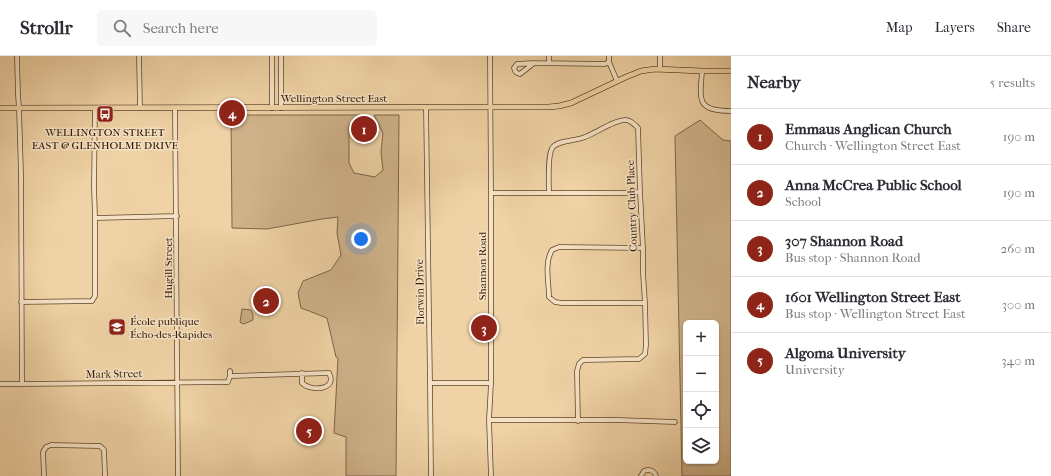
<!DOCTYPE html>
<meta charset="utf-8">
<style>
:root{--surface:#fff;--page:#f7f7f7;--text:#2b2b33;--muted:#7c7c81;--line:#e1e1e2;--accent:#8f2418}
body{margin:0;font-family:"IM FELL French Canon",serif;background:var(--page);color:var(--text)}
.controls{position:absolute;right:12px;bottom:12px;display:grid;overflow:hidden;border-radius:6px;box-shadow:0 1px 3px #0004}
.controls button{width:36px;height:36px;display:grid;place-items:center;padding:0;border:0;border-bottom:1px solid var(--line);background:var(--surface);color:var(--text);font:20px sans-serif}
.you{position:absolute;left:361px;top:183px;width:14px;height:14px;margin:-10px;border:3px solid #fff;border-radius:50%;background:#1a73e8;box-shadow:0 0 0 6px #1a73e833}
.badge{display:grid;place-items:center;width:26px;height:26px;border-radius:50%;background:var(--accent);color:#fff;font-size:13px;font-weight:700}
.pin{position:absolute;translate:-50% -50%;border:2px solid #fff;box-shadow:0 1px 4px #0006}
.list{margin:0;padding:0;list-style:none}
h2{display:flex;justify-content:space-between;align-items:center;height:52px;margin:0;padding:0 16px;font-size:17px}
h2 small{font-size:13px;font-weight:400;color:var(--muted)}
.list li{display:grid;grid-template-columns:26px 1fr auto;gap:12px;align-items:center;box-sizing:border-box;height:56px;padding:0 16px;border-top:1px solid var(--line)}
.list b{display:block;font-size:15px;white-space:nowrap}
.list p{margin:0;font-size:13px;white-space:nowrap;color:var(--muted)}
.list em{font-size:13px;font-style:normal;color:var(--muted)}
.icon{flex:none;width:22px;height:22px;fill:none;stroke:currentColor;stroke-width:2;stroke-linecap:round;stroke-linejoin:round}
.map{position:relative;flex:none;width:731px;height:420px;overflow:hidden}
header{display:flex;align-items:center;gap:24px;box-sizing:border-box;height:56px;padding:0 20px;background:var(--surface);border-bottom:1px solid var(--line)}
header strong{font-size:19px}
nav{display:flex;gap:22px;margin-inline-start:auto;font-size:14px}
.search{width:280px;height:36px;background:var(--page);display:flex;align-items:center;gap:10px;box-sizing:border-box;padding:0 14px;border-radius:6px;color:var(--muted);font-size:15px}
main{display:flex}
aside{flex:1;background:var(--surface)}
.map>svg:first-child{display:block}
.green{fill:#cfb28a;stroke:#806447;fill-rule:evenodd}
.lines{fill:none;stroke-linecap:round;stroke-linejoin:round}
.minor-casing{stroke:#60452c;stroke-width:5.5}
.major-casing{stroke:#301604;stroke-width:6}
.minor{stroke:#f5e2c4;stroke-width:4}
.major{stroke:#efd2a5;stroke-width:5}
.labels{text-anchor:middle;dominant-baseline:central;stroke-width:3;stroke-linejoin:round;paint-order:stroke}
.street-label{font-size:11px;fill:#301604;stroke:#f5e2c4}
.poi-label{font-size:11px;fill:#301604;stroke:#f5e2c4}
</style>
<header>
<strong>Strollr</strong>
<div class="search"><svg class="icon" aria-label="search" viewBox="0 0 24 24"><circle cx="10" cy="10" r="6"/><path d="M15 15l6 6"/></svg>Search here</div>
<nav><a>Map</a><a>Layers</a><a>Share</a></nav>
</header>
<main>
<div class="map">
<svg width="731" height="420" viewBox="0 0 731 420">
<rect width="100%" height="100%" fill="#efd2a5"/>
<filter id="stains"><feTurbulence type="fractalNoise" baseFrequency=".005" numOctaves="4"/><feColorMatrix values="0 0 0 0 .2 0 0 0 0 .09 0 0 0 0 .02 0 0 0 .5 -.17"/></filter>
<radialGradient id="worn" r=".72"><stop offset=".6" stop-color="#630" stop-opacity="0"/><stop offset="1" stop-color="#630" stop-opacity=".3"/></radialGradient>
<path class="green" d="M231,59H360L349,69V107L354,117L375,121L383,114L381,96L383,77L374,59H399L396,420H346V381L334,377L338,302L336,301L327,262L301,252L298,237L303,225L331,214L341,199L337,177L338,161L322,163L267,173L232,172Z
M700,64L723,84L731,85V420H682L675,80ZM686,267H716V405H686Z
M242,253L251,254L253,259V264L244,268L241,267L240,266Z"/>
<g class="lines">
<defs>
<path id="minor" d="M17,0L18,39L19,52L21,118L22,328
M139,0L140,52
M272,0V52
M281,0V52
M490,0L491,137V327L489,364L491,420
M549,0V7
M609,0V6L617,25
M534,7L517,8L514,12C515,16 516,17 520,18L534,7L605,8L609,6
M660,13V0
M702,15C700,44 696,55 731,55
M426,51L430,327L431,420
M175,52L178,420
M491,137H624L640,136
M549,137C549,128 547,97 553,91C559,84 576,85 585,81C596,77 614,64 625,64C631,64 634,68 638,72L640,136L643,192V217L645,247L646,289L645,298L639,303L583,304L579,308L577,315L578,365
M95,162L177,160
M643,192L559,191L552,194C544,207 549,227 549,241L555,246L562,247H645
M21,246L92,245L95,240V162L94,130L95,52
M230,320L329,317C338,334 311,336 302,327V317
M430,327H491
M0,328H22L228,326L230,320V315
M489,364H617L675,366
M44,420L43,396L46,391L51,389L100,390L104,394L105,420
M641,420L644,415C649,413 654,414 656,420"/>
<path id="major" d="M0,52L549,51L559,50L571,47L626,21L641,15L655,13L702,15H731"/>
</defs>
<use href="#minor" class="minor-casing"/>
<use href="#major" class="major-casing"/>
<use href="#minor" class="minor"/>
<use href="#major" class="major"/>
</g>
<defs>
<symbol id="bus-square" viewBox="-11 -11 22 22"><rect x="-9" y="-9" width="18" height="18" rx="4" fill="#8f2418" stroke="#f5e2c4"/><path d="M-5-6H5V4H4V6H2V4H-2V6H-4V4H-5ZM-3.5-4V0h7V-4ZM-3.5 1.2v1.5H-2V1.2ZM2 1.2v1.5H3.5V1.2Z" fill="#fff"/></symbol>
<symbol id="school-square" viewBox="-11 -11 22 22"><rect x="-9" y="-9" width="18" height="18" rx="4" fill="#8f2418" stroke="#f5e2c4"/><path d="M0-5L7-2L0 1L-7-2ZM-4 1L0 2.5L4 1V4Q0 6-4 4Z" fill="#fff"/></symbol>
</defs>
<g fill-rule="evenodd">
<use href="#bus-square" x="95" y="48" width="20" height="20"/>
<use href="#school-square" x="107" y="261" width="20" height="20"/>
</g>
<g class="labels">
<g class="street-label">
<text x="334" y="42">Wellington Street East</text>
<text transform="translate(632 150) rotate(-92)">Country Club Place</text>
<text transform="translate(482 210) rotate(-90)">Shannon Road</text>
<text transform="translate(168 212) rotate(-90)">Hugill Street</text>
<text transform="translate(420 236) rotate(-91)">Florwin Drive</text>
<text transform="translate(114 318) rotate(-1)">Mark Street</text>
</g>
<g class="poi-label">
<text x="105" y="76">WELLINGTON STREET<tspan x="105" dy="13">EAST @ GLENHOLME DRIVE</tspan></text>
<text x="130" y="265" text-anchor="start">École publique<tspan x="130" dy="13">Écho-des-Rapides</tspan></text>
</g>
</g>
<rect width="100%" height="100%" filter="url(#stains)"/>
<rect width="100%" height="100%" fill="url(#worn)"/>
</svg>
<div class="controls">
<button>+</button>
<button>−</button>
<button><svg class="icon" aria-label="locate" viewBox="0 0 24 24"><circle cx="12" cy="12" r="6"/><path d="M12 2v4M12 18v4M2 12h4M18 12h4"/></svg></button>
<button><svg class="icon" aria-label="layers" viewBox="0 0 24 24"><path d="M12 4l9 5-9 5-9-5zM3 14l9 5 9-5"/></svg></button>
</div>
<div class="you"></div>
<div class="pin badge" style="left:364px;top:73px">1</div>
<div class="pin badge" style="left:266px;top:245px">2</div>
<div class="pin badge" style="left:484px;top:272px">3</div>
<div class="pin badge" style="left:232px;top:57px">4</div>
<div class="pin badge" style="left:309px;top:375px">5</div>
</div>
<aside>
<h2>Nearby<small>5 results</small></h2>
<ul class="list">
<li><span class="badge">1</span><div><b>Emmaus Anglican Church</b><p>Church · Wellington Street East</p></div><em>190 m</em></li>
<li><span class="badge">2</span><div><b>Anna McCrea Public School</b><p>School</p></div><em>190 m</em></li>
<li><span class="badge">3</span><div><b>307 Shannon Road</b><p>Bus stop · Shannon Road</p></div><em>260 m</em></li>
<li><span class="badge">4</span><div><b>1601 Wellington Street East</b><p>Bus stop · Wellington Street East</p></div><em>300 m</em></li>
<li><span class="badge">5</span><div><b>Algoma University</b><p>University</p></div><em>340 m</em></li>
</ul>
</aside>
</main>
